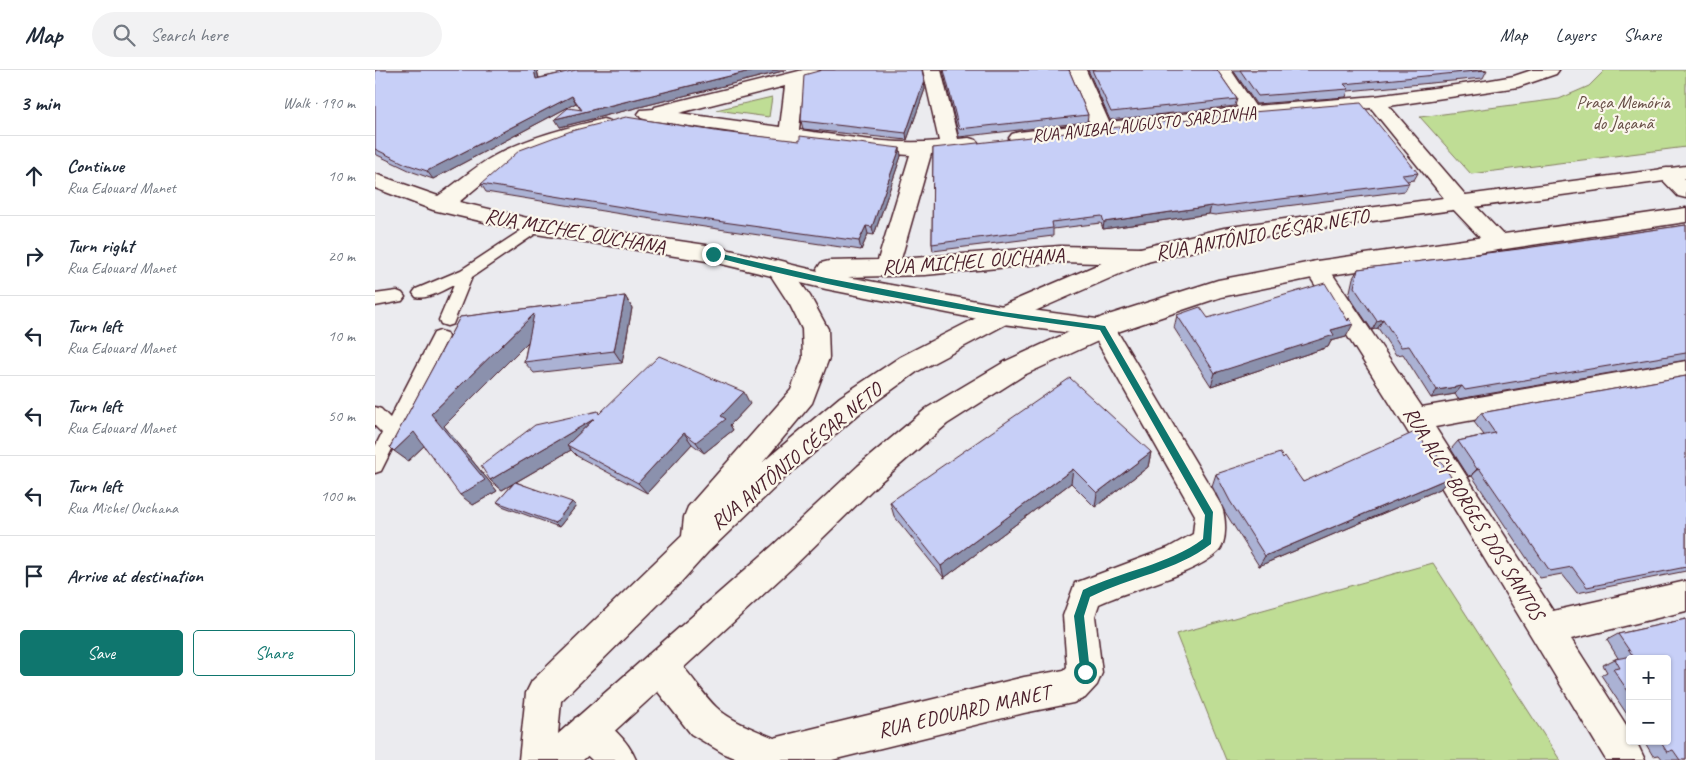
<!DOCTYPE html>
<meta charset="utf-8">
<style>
:root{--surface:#fff;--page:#f2f2f3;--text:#1f2937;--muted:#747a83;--line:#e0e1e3;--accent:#0f766e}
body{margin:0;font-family:Caveat,sans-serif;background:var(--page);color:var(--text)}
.controls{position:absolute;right:15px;bottom:15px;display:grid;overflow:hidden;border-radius:5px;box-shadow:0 1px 4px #0004}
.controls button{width:45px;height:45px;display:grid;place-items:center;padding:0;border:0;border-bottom:1px solid var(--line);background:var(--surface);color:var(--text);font:25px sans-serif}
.stop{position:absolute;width:15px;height:15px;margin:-11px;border:4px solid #0f766e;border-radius:50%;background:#fff}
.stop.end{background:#0f766e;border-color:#fff;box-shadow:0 1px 5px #0008}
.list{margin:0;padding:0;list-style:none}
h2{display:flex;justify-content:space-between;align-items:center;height:65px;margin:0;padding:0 20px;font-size:21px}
h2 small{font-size:16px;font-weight:400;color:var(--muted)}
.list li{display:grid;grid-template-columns:32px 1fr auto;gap:15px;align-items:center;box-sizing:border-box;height:80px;padding:0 20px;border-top:1px solid var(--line)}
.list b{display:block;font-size:19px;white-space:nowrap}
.list p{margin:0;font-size:16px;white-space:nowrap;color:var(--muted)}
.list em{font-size:16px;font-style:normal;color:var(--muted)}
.actions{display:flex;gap:10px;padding:15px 20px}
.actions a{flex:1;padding:11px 0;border:1px solid var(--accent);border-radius:5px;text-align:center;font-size:18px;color:var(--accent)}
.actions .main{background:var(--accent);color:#fff}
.icon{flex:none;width:28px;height:28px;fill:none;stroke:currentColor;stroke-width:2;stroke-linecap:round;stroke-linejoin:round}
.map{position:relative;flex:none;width:1311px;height:690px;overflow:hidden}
header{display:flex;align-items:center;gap:30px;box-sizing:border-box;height:70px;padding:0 25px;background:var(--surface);border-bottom:1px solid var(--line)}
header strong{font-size:24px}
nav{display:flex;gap:28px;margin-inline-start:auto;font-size:18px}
.search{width:350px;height:45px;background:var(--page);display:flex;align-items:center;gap:12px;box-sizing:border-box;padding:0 18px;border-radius:28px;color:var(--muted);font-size:19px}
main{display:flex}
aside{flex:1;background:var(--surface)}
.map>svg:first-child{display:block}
.green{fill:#bfdd95;stroke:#847e60}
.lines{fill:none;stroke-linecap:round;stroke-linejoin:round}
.service-casing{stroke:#4a1f2b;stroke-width:3}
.minor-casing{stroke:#4a1f2b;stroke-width:3}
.tertiary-casing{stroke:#4a1f2b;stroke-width:3}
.service{fill:#fbf7ec;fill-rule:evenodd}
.minor{fill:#fbf7ec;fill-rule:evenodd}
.tertiary{fill:#fbf7ec;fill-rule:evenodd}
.wall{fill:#abb2d4;stroke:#4a1f2b}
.shaded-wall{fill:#8b91ad;stroke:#4a1f2b}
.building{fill:#c7cff7;stroke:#4a1f2b}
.route{fill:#0f766e}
.labels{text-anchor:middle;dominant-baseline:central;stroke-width:4.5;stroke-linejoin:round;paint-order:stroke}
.far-park-label{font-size:18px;fill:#674e46;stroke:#fbf7ec}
.far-street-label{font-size:18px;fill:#4a1f2b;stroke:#fbf7ec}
.street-label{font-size:21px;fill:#4a1f2b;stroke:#fbf7ec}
</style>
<header>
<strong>Map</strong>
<div class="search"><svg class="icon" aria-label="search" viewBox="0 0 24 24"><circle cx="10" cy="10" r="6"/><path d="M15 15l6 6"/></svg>Search here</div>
<nav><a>Map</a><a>Layers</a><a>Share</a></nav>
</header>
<main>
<aside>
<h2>3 min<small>Walk · 190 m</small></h2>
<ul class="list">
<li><svg class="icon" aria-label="ahead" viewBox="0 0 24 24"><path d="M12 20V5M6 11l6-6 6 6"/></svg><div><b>Continue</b><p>Rua Edouard Manet</p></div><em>10 m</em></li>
<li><svg class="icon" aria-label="right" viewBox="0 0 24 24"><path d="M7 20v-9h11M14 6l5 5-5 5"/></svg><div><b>Turn right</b><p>Rua Edouard Manet</p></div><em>20 m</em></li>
<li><svg class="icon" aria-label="left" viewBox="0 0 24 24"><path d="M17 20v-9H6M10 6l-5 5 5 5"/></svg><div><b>Turn left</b><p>Rua Edouard Manet</p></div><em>10 m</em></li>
<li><svg class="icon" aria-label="left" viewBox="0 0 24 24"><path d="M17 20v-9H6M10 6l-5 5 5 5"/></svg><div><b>Turn left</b><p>Rua Edouard Manet</p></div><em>50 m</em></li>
<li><svg class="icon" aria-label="left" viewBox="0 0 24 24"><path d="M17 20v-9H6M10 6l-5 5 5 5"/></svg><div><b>Turn left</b><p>Rua Michel Ouchana</p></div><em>100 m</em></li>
<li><svg class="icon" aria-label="arrive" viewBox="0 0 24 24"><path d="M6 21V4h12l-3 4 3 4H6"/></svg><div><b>Arrive at destination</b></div></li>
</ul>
<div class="actions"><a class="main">Save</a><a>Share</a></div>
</aside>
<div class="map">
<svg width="1311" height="690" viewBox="0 0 1311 690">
<rect width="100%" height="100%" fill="#ebebef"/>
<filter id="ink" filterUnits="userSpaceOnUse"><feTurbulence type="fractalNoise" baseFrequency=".02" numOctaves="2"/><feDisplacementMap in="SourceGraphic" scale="10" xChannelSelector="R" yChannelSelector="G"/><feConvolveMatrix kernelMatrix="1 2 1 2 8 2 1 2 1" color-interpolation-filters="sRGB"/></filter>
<g filter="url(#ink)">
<path class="green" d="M1230,0H1311V77L1096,104L1045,47L1184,29L1214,16Z
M397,27L394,47L341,40Z
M1058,493L1185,690H851L801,564Z"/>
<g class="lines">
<defs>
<path id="service" d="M161,152L166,154L168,157L166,160L97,207L78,254L72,256L66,254L64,250L79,215C68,220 52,230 41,227L38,223L41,219L86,200L156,154Z
M22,221L27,223L30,227L27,231L0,236V224Z
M65,261L71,263L73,267L6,401L0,403V377L7,363L0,356V337L6,339L15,348L59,263Z"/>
<path id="minor" d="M428,0H459L456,4L429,11L424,60C470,66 517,76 564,71L548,0H566L583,69L594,68L601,70L604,74L601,78L556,84L526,189L685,176L765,178L773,180L777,186L773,192L765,194L685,192L550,205L473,207L628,236L736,251L846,435C851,446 853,472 843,482C819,505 756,519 724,534L720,546L727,603L722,615L710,628L698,633L649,643L457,690H365L348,683L316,664L273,609L268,597L273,585L285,580C310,590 322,619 341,637C355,651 381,660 399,668L649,607L689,600L692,597L688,546L700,513L793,478L818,464L820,445L719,266L628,254L451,219L338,192L161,164L58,140L0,118V104L63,126C82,113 99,97 119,86C153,67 191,58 228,49L235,51L238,55L235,59C200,68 165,76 133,95C116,105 100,119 84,132L161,150L338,176L443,201L442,199L446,193L454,191L503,190L535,85L503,83L273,50L266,48L263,44L266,40L279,39L280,37ZM410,16L405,57L304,43Z
M693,0H711L734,52L863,38L838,0H856L880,36L1001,26L1110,11L1139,6L1157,0H1184L1181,4L1143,17L1014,36L1093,128L1130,167L1133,172L1130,177L1122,180L1114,177L1077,138L996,38L875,48L644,74L637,72L634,68L637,64L644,62L715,54Z
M1292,98L1299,99L1311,110V128L1303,126L1282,104L1285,99Z
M942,191L950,193L1047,337L1311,291V311L1060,357L1178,541L1311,511V541L1196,569L1255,661V671H1261L1270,690H1231L1030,357L930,199L934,193Z
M213,643C233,651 253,670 261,690H217L200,674L195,661L200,648Z"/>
<path id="tertiary" d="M1311,96V108L910,163L849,174L772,192L637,251L543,301L485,343L414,404L333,482L305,513L186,631L183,664L396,477L483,396L552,338L631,291L727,247L843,210L942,191L1311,138V152L942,207L846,227L745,261L649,305L572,354L503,414L418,497L208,690H144L151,623L157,611L307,466L309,447L313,437L416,320L428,288L427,259L415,235L391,198L395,192L403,190L411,192L435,226L453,259L454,288L437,333L388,392L465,327L525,287L619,239L757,180L849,158L910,149Z"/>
</defs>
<use href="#service" class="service-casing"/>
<use href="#minor" class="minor-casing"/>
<use href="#tertiary" class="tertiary-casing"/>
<use href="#service" class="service"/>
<use href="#minor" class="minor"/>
<use href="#tertiary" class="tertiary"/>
</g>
<path class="wall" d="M0,0H162L164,8L201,0H412L185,57L206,40L201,33L58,109L38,102L0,84Z
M568,0H694L713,45L712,52L584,67Z
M713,0H842L862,29L860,36L735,50Z
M858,0H1112L1108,8L973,21L971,27L881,34Z
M550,19L532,70L428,59L426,51Z
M347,62L526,86L499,165L493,164L486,180L289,151L111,122L106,114Z
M558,78L1043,103L1039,110L1032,111L1034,113L1030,121L840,145L834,144L728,159L726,153L678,159V166L558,181L557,174Z
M1311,155V290L1083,329L1080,324L1056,328L1028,284L1021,285L1003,258L997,260L974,226L978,208L983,199L1144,179Z
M250,226L257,238L247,293L159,303L149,292L153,271L69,356L122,421L98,435L49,376L33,391L15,377L85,247Z
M802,245L833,248L973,250L974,248L971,267L956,271L953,277L836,316L799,258Z
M1311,306V501L1202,523L1187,504L1165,508L1097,406L1094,407L1076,379L1083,371L1109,365L1099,352L1106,343Z
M375,334L355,355L358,360L329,383L317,374L272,423L202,386L196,380L141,412L201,436L184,457L127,436L122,432L138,414L127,420L115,410L225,344Z
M1050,375L1076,407L1065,419L884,496L850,442L837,416L841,404L908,388L928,412Z
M776,382L773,397L720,437L696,413L569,508L519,446L515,432Z
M1311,549V690H1288L1284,685L1278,686L1269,671H1292L1255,589V649L1226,605L1232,602L1228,595L1240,589L1243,588L1232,570L1243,564Z"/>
<path class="shaded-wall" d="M159,0H162L165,16L161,9Z
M379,0H412L185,57L180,49Z
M549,11L550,19L532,70L531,63Z
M197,26L201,33L58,109L52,101Z
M525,78L526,86L499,165L497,157Z
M836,136L834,144L728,159L729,152Z
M491,156L493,164L486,180L484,171Z
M250,226L257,238L247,293L239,281Z
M159,244L169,256L69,356L122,421L98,435L85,425L56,344Z
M1008,249L1003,258L997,260L1002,251Z
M978,254L971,267L956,271L953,277L836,316L840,303L956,260Z
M1087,316L1080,324L1056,328L1062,320Z
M369,322L375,334L355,355L358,360L329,383L321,372Z
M219,349L192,375L196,380L127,420L115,410Z
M39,362L52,373L33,391L19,381Z
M309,363L317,374L272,423L263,413Z
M776,382L773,397L720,437L722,423Z
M1104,398L1097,406L1094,407L1102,399Z
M698,399L696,413L569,508L566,496Z
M1076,407L1065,419L884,496L890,486Z
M197,432L201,436L184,457L180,453Z"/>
<path class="building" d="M0,0H159L161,9L201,0H379L180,49L193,38L207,40L197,26L52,101L31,94L0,79Z
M447,0H547L549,11L531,63L426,51L429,5Z
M569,0H694L713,45L584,59Z
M717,0H842L862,29L736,42Z
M865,0H1111L969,14L974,19L883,26Z
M986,33L1043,103L1027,105L1034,113L842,137L836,136L729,152L727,146L677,152L678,158L557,174L558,78L877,42Z
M251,47L347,62L425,71V66L525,78L497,157L491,156L484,171L284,143L106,114L145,80L196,61Z
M1311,155V283L1090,320L1087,316L1062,320L1034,276L1026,277L1008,249L1002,251L979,217L983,199L1144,179Z
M950,213L973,251L974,248L978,254L956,260L959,265L840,303L802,245L825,237L833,248Z
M250,226L239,281L149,292L159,244L56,344L110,410L85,425L39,362L19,381L15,377L85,247Z
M284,286L369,322L346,346L351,349L321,372L309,363L263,413L192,375L219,349L115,410L106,396L160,355L223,341L224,344Z
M1311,306V497L1212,517L1197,497L1175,501L1104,398L1102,399L1083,371L1120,363L1106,343Z
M695,308L776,382L722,423L698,399L566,496L515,432Z
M1042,361L1050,375L1055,374L1076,407L890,486L855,431L841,404L905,383L908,388L910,386L928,412Z
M140,412L197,432L180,453L122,432Z
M1311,549V690H1305L1298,680L1292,682L1285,671H1292V589H1255V624L1238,599L1245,598L1240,589L1258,586L1243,564Z"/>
</g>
<path class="route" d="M338,182L451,208L628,242L730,256L838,442L836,474C801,501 755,507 715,527L709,546L715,602L710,608L706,606L699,546L708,520C747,501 793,495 828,469L830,445L725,260C594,243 463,220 336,186L335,184Z"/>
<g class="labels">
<g class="far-park-label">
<text x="1248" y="32">Praça Memória<tspan x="1248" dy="21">do Jaçanã</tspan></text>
</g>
<g class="far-street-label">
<text transform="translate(769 54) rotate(-6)">RUA ANIBAL AUGUSTO SARDINHA</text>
</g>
<g class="street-label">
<text transform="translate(200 161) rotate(10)">RUA MICHEL OUCHANA</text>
<text transform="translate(887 164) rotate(-10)">RUA ANTÔNIO CÉSAR NETO</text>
<text transform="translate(598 191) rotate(-4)">RUA MICHEL OUCHANA</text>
<text transform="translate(421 386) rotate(-40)">RUA ANTÔNIO CÉSAR NETO</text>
<text transform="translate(1099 443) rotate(58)">RUA ALCY BORGES DOS SANTOS</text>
<text transform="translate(589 641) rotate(-13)">RUA EDOUARD MANET</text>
</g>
</g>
</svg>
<div class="controls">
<button>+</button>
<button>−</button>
</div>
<div class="stop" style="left:710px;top:602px"></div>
<div class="stop end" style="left:338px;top:184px"></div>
</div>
</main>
